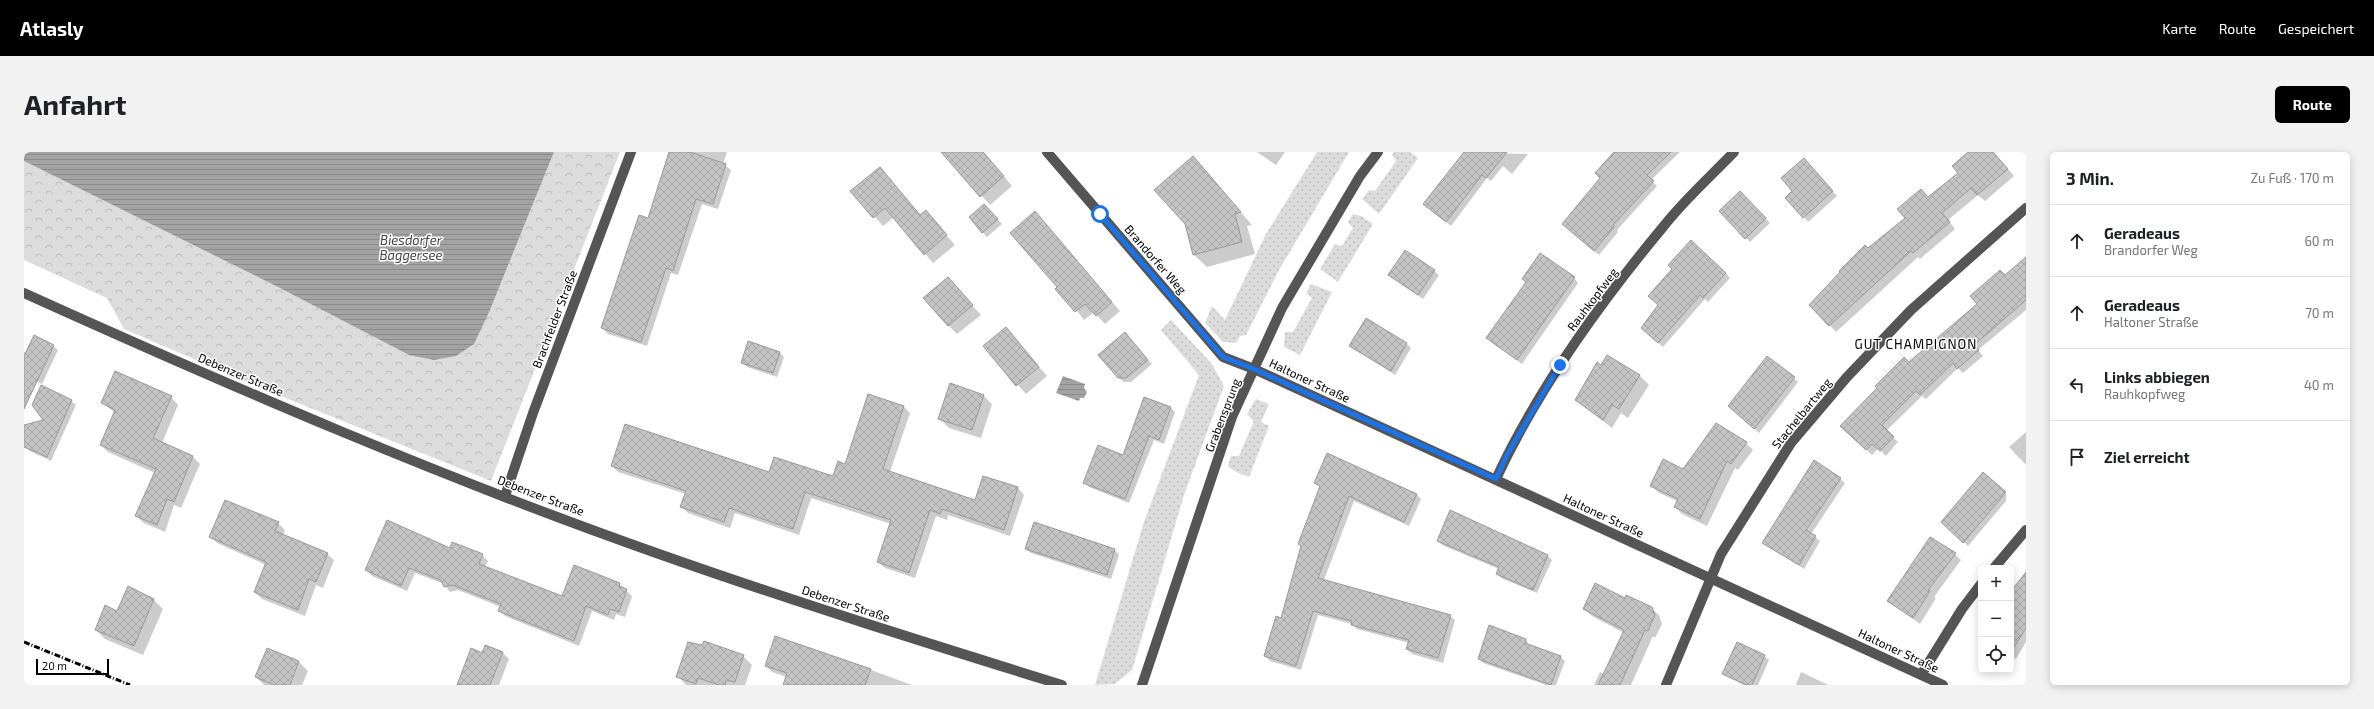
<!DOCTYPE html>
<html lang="de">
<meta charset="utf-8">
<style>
:root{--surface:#fff;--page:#f2f2f2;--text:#202124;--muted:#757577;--line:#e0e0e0;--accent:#000}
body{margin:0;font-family:"Exo 2",sans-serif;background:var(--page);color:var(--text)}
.controls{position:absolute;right:12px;bottom:12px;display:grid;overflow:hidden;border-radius:6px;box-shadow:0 2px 10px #0003}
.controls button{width:36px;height:36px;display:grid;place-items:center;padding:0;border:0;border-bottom:1px solid var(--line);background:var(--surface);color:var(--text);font:20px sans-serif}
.scale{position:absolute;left:12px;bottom:10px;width:73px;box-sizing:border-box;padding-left:4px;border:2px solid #000;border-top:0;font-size:11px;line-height:14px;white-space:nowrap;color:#000;-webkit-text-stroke:3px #fff;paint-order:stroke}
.stop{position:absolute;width:12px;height:12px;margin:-9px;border:3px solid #1a73e8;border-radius:50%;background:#fff}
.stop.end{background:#1a73e8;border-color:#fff;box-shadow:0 1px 4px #0008}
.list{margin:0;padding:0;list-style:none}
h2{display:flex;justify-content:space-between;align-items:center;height:52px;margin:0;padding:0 16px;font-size:17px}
h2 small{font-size:13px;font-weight:400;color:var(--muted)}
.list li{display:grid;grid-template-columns:26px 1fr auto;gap:12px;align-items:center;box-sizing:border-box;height:72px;padding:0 16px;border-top:1px solid var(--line)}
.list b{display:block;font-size:15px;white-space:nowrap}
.list p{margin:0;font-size:13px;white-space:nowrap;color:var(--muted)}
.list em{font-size:13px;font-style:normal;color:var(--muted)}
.icon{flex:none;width:22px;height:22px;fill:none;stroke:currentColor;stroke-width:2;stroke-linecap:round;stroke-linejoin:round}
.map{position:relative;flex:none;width:2002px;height:533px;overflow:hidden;border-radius:6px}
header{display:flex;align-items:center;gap:24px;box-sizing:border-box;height:56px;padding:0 20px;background:var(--accent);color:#fff}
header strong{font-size:19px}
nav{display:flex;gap:22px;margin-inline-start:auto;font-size:14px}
.intro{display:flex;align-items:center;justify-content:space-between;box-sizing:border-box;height:96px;padding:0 24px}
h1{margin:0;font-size:28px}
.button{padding:10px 18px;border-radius:6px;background:var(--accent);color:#fff;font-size:14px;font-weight:700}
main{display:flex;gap:24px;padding:0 24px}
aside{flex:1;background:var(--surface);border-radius:6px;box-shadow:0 2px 10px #0003}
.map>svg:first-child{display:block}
.grass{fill:url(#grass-dots)}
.park{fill:url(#park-crowns)}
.water{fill:url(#water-rules)}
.shadow{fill:#0003}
.building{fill:url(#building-cross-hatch);stroke:#999}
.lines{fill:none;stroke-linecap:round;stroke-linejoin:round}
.minor{stroke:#555;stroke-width:10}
.rail{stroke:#000;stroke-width:3;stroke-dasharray:6 2 1 2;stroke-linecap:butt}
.route{stroke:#1a73e8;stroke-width:5}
.labels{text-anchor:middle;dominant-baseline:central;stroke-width:3;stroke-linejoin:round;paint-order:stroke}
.street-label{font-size:12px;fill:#000;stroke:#fff}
.water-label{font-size:13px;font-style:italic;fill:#444;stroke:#fff}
.neighbourhood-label{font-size:13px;letter-spacing:1px;fill:#000;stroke:#fff}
</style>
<header>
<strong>Atlasly</strong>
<nav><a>Karte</a><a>Route</a><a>Gespeichert</a></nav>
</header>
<div class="intro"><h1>Anfahrt</h1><a class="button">Route</a></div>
<main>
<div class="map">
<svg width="2002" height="533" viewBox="0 0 2002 533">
<defs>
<pattern id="grass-dots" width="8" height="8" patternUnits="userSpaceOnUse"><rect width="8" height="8" fill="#dcdcdc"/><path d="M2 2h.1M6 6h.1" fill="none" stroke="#bbb" stroke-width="1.8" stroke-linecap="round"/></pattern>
<pattern id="park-crowns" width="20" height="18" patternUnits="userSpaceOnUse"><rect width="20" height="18" fill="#dcdcdc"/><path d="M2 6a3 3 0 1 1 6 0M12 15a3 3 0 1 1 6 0" fill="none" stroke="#bbb"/></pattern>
<pattern id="water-rules" width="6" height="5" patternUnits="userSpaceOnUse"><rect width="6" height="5" fill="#a3a3a3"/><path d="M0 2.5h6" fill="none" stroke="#8b8b8b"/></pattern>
<pattern id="building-cross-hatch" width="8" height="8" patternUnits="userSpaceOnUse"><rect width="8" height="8" fill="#c4c4c4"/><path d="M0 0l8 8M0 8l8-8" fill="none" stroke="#a7a7a7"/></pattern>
</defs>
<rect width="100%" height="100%" fill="#fff"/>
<path class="grass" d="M1293,0H1325L1255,118L1222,183L1216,184L1212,191L1199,190L1181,171L1188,154L1201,168L1242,82Z
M1370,0H1386L1394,6L1355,62L1338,47L1345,38L1351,39L1372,9L1368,3Z
M1329,62L1337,64L1349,72L1314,130L1296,117L1311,92L1318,94L1329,76L1324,70Z
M1287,132L1308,140L1276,203L1260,195L1261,180H1269L1288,146L1282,141Z
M1147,168L1188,212L1200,234L1160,343L1108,518L1091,532L1071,533L1120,370L1175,223L1137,178Z
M1232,247L1245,252L1237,270L1245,274L1225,325L1210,319L1204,314L1207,304H1215L1230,269L1223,262Z"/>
<path class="park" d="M530,0H596L467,329L242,238L100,177L83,146L0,108V9L252,134L385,203L466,158Z"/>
<path class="water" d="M0,0H530L466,158L450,192L432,204L410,208L385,203L252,134L0,9Z
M1039,224L1061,232L1060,236L1063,240L1060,246H1056L1055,249L1032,241Z"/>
<path class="shadow" d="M646,0H703L699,12L707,18L694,57L678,52L654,123L647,121L623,194L584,182L578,176L624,67Z
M918,0H960L988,34L966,53Z
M1233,0H1261L1252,13Z
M1442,0L1504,2L1488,22L1479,14L1467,29L1463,26L1427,74L1400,52Z
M1592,0H1656L1627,28L1633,34L1593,78L1594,80L1575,103L1543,76L1578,26Z
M1946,0H1969L1990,24L1961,49L1954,43L1924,68L1931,77L1896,107L1894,105L1812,180L1787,153L1844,97L1935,21Z
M1169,5L1228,73L1223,74L1231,102L1183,115L1170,103Z
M1784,12L1813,44L1784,70L1780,65L1770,39Z
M856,16L897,64L902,60L931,93L909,111L870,65L859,74L828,39Z
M1716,40L1746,71L1726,90L1696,59Z
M965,58L978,72L963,85L946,66Z
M1019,69L1096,159L1081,172L1070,160L1060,168L1035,135Z
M2002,107V158L1954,198L1959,204L1939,221L1934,216L1902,247L1898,244L1862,279L1874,290L1862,304L1854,296L1848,303L1818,274Z
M1410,119L1415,123L1399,147L1366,123Z
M1702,121L1706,126L1684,150L1681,147L1639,195L1622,180Z
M924,126L957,163L933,182L925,174Z
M1550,126L1554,131L1498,212L1463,186L1503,130Z
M982,177L1023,224L1002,242L961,195Z
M1105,186L1128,212L1107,230H1100L1095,226Z
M1383,192L1387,196L1371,223L1326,194Z
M29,194L34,198L18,232L0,224V200Z
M755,200L760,205L753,225L723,215L718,211Z
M1584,204L1616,224L1625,233L1604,266L1597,261L1588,276L1552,248Z
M1770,226L1774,230L1735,281L1710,258Z
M959,243L968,252L957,286L925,276L916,267Z
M147,245L154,253L138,291L169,305L176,312L157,356L150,353L141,380L120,371L112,364L131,321L84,300L77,293L91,261L79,251Z
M1121,246L1147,256L1151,260L1140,292L1130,288L1105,351L1065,335L1061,331L1099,304Z
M47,249L52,253L27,309L6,299L1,295L0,274L21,269Z
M880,255L886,261L866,320L952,349L994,336L1000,343L986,384L924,363L923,368L912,364L891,426L861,416L854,410L867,372L787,346L775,383L711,361L706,376L664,361L658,355L662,342L594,320L588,314L809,326Z
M2002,280V313L1985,295Z
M1722,291L1729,298L1714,318L1711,316L1683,374L1658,362L1651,355L1653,349L1635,341L1628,334Z
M1816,327L1821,331L1787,382L1796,389L1780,417L1740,391Z
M1291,331L1392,342L1397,347L1385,374L1330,349L1300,428L1426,464L1431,468L1419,511L1388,502L1383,497L1385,491L1333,477L1328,472L1294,463L1277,518L1246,509L1241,504L1258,467L1297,336Z
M1978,338L1982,342V349L1944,394L1919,370Z
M254,371L261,378L259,383L303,402L310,408L299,436L292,433L281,464L238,447L231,440L242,413L193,391L187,385Z
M1011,371L1091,398L1095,403L1087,427L1007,401L1002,397Z
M1414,389L1524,404L1528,408L1513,441L1477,426L1473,421L1475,417L1418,393Z
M426,397L458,403L464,409L461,415L539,445L595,432L608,444L601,465L592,462L590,468L568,459L555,494L481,464L475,458L477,455L434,438L426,440L420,432L391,421L383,439L348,424L342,418Z
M1931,402L1937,408L1910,445L1912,446L1896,472L1864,449Z
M2002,422V490L1992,507L1987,504V440Z
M104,436L130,448L139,457L119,503L81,487L72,478L94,460Z
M1601,447L1627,456L1635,463L1638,472L1631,486L1629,484L1607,533H1570L1576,520L1580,522L1600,481L1568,464L1560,457Z
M752,486L781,494L888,533H760L763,525L748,520L742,514Z
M1502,487L1505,494L1536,505L1541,509L1532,533H1522L1459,511L1455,507Z
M462,495L479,501L485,507L475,533H434L459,502Z
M244,498L275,510L284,519L278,533H240L232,525Z
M719,504L728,513L721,533H662L654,524Z
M1740,504L1745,508L1734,533H1719L1699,522Z
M1777,520L1804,533H1772Z"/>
<path class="building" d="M645,0H666L702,12L689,52L672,47L649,119L642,116L617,190L577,176L615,63L624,66Z
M917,0H959L980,24L956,45Z
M1440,0H1483L1462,26L1458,23L1422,70L1399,52Z
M1590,0H1647L1623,23L1630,29L1589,73L1590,75L1570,99L1538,72L1576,26L1571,21Z
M1944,0H1969L1984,17L1953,43L1947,36L1918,61L1926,70L1889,101L1887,99L1805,174L1785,153L1816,120L1815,119L1841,93L1844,96L1881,66L1873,57L1897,37L1904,45L1934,21L1928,14Z
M1169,4L1217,60L1211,62L1218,90L1169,103L1161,72L1130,38Z
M1780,6L1809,39L1779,66L1761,46L1768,39L1757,26Z
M856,15L896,63L902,58L923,83L900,103L861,56L849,66L826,39Z
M1716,39L1742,66L1721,87L1695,59Z
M960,52L974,67L958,81L945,65Z
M1011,59L1088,150L1072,164L1061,152L1051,160L1031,137L1033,135L986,81Z
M1667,88L1702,121L1679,146L1676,143L1634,191L1617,176L1634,153L1624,144L1648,117L1644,113Z
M1381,98L1411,118L1394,143L1364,123Z
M1516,101L1551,125L1493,208L1462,186L1502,130L1498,127Z
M2002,105V148L1950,193L1955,198L1933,217L1929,211L1896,243L1892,239L1858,273L1870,285L1856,299L1848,292L1842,298L1816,274L1853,236L1851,234L1880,205L1885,210L1953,152L1946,144L1976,118L1981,123Z
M924,125L949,153L924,174L899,146Z
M1342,166L1383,191L1367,219L1325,194Z
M982,175L1015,215L992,234L959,194Z
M1101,180L1124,208L1102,226H1094L1074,203Z
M10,183L30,193L0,257V204Z
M724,189L756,200L749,221L717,211Z
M1583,203L1616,223L1595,257L1588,253L1579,268L1551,248L1573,210L1577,213Z
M1743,204L1771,225L1730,277L1704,254Z
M91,219L148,244L129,286L169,304L150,350L143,347L133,373L111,364L132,317L76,293L91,258L77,251Z
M926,231L960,243L948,278L914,267Z
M17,233L48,248L23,305L0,295V273L19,268L8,253Z
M844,242L880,254L859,317L951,348L959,324L994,335L980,378L918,357L916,362L906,358L885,421L853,410L867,368L781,340L769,377L705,356L700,370L656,355L662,339L587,314L601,272L745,320L750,305L809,324L814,309L821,312Z
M1120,245L1147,255L1135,288L1125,284L1101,347L1059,331L1074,293L1099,303Z
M1692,271L1723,290L1707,312L1703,309L1676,367L1650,355L1654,347L1626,334L1639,307L1659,317Z
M1303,301L1393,342L1380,370L1325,344L1294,426L1427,463L1414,506L1382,497L1385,488L1327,473L1328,469L1289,459L1272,514L1240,504L1252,464L1257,466L1277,394L1274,392L1296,334L1290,331Z
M1790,308L1817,326L1782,378L1792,384L1775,413L1738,391Z
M1959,320L1982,340L1939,391L1917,370Z
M201,348L255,370L251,379L304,401L292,430L285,427L274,458L230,440L242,410L185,385Z
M1426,358L1524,403L1509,438L1472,422L1475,415L1413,389Z
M363,368L426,396L428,390L459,402L455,412L538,444L550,413L596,431L595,434L603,437L595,460L586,457L584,463L562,454L550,489L474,459L477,452L428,433L420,435L417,428L385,416L377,434L341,418Z
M1010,370L1091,397L1083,423L1001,397Z
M1906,385L1932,401L1904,438L1906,439L1889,466L1863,449Z
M2002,420V476L1987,500V439Z
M1571,431L1601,446L1602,443L1628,455L1631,463L1624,479L1621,478L1596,533H1574L1600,478L1559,457Z
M104,434L130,447L110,494L71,478L81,453L93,459Z
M1465,473L1502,487L1501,491L1537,504L1527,533L1454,507Z
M751,484L847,517L841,533H759L763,521L741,514Z
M680,489L720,503L711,530L702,528L701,533H695L674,526L672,532L652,525L664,490L678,493Z
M1713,490L1741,503L1728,533H1723L1698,522Z
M461,493L479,500L466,533H433L447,496L458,501Z
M243,496L275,509L266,533H250L231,525Z"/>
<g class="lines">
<path class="minor" d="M1023,0L1199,205L1230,217L1919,533
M0,141C208,235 419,326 635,402C768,449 903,491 1038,533
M1472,327C1514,236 1575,152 1639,75C1660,48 1686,25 1710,0
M481,344L509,261L607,0
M1970,416L2002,378
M1897,523L1938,457L1957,432
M1118,533L1208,265L1258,156L1336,24L1354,0
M1642,533L1697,402L1767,291L1823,225L1887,158L2002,56"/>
<path class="rail" d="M0,490L106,533"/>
</g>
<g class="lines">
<path class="route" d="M1076,62L1199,205L1230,217L1472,327L1483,303L1536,213"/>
</g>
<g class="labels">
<g class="street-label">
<text transform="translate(1132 107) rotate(49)">Brandorfer Weg</text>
<text transform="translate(1568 147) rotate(-53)">Rauhkopfweg</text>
<text transform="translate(530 167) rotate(-69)">Brachfelder Straße</text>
<text transform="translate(217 222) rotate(23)">Debenzer Straße</text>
<text transform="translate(1286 228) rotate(25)">Haltoner Straße</text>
<text transform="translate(1777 261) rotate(-51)">Stachelbartweg</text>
<text transform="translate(1198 263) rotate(-69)">Grabensprung</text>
<text transform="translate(517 343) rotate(21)">Debenzer Straße</text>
<text transform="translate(1580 363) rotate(25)">Haltoner Straße</text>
<text transform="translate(822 451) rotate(18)">Debenzer Straße</text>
<text transform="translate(1875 498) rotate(25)">Haltoner Straße</text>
</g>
<g class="water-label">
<text x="387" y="88">Biesdorfer<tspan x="387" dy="15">Baggersee</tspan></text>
</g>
<g class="neighbourhood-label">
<text x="1892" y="192">GUT CHAMPIGNON</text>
</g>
</g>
</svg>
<div class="controls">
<button>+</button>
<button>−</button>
<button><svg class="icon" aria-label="locate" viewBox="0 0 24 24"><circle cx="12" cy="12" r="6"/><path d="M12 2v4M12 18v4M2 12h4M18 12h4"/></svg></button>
</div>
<div class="scale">20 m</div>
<div class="stop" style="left:1076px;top:62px"></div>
<div class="stop end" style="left:1536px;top:213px"></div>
</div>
<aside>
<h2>3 Min.<small>Zu Fuß · 170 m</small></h2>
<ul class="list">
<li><svg class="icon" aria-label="ahead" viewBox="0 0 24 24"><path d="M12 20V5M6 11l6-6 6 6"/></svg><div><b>Geradeaus</b><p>Brandorfer Weg</p></div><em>60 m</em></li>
<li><svg class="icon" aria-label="ahead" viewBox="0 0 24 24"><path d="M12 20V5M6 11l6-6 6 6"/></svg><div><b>Geradeaus</b><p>Haltoner Straße</p></div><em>70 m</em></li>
<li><svg class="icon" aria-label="left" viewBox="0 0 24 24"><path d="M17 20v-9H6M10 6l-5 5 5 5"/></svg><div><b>Links abbiegen</b><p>Rauhkopfweg</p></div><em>40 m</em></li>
<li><svg class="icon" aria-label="arrive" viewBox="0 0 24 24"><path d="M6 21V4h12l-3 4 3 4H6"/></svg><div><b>Ziel erreicht</b></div></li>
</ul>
</aside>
</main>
